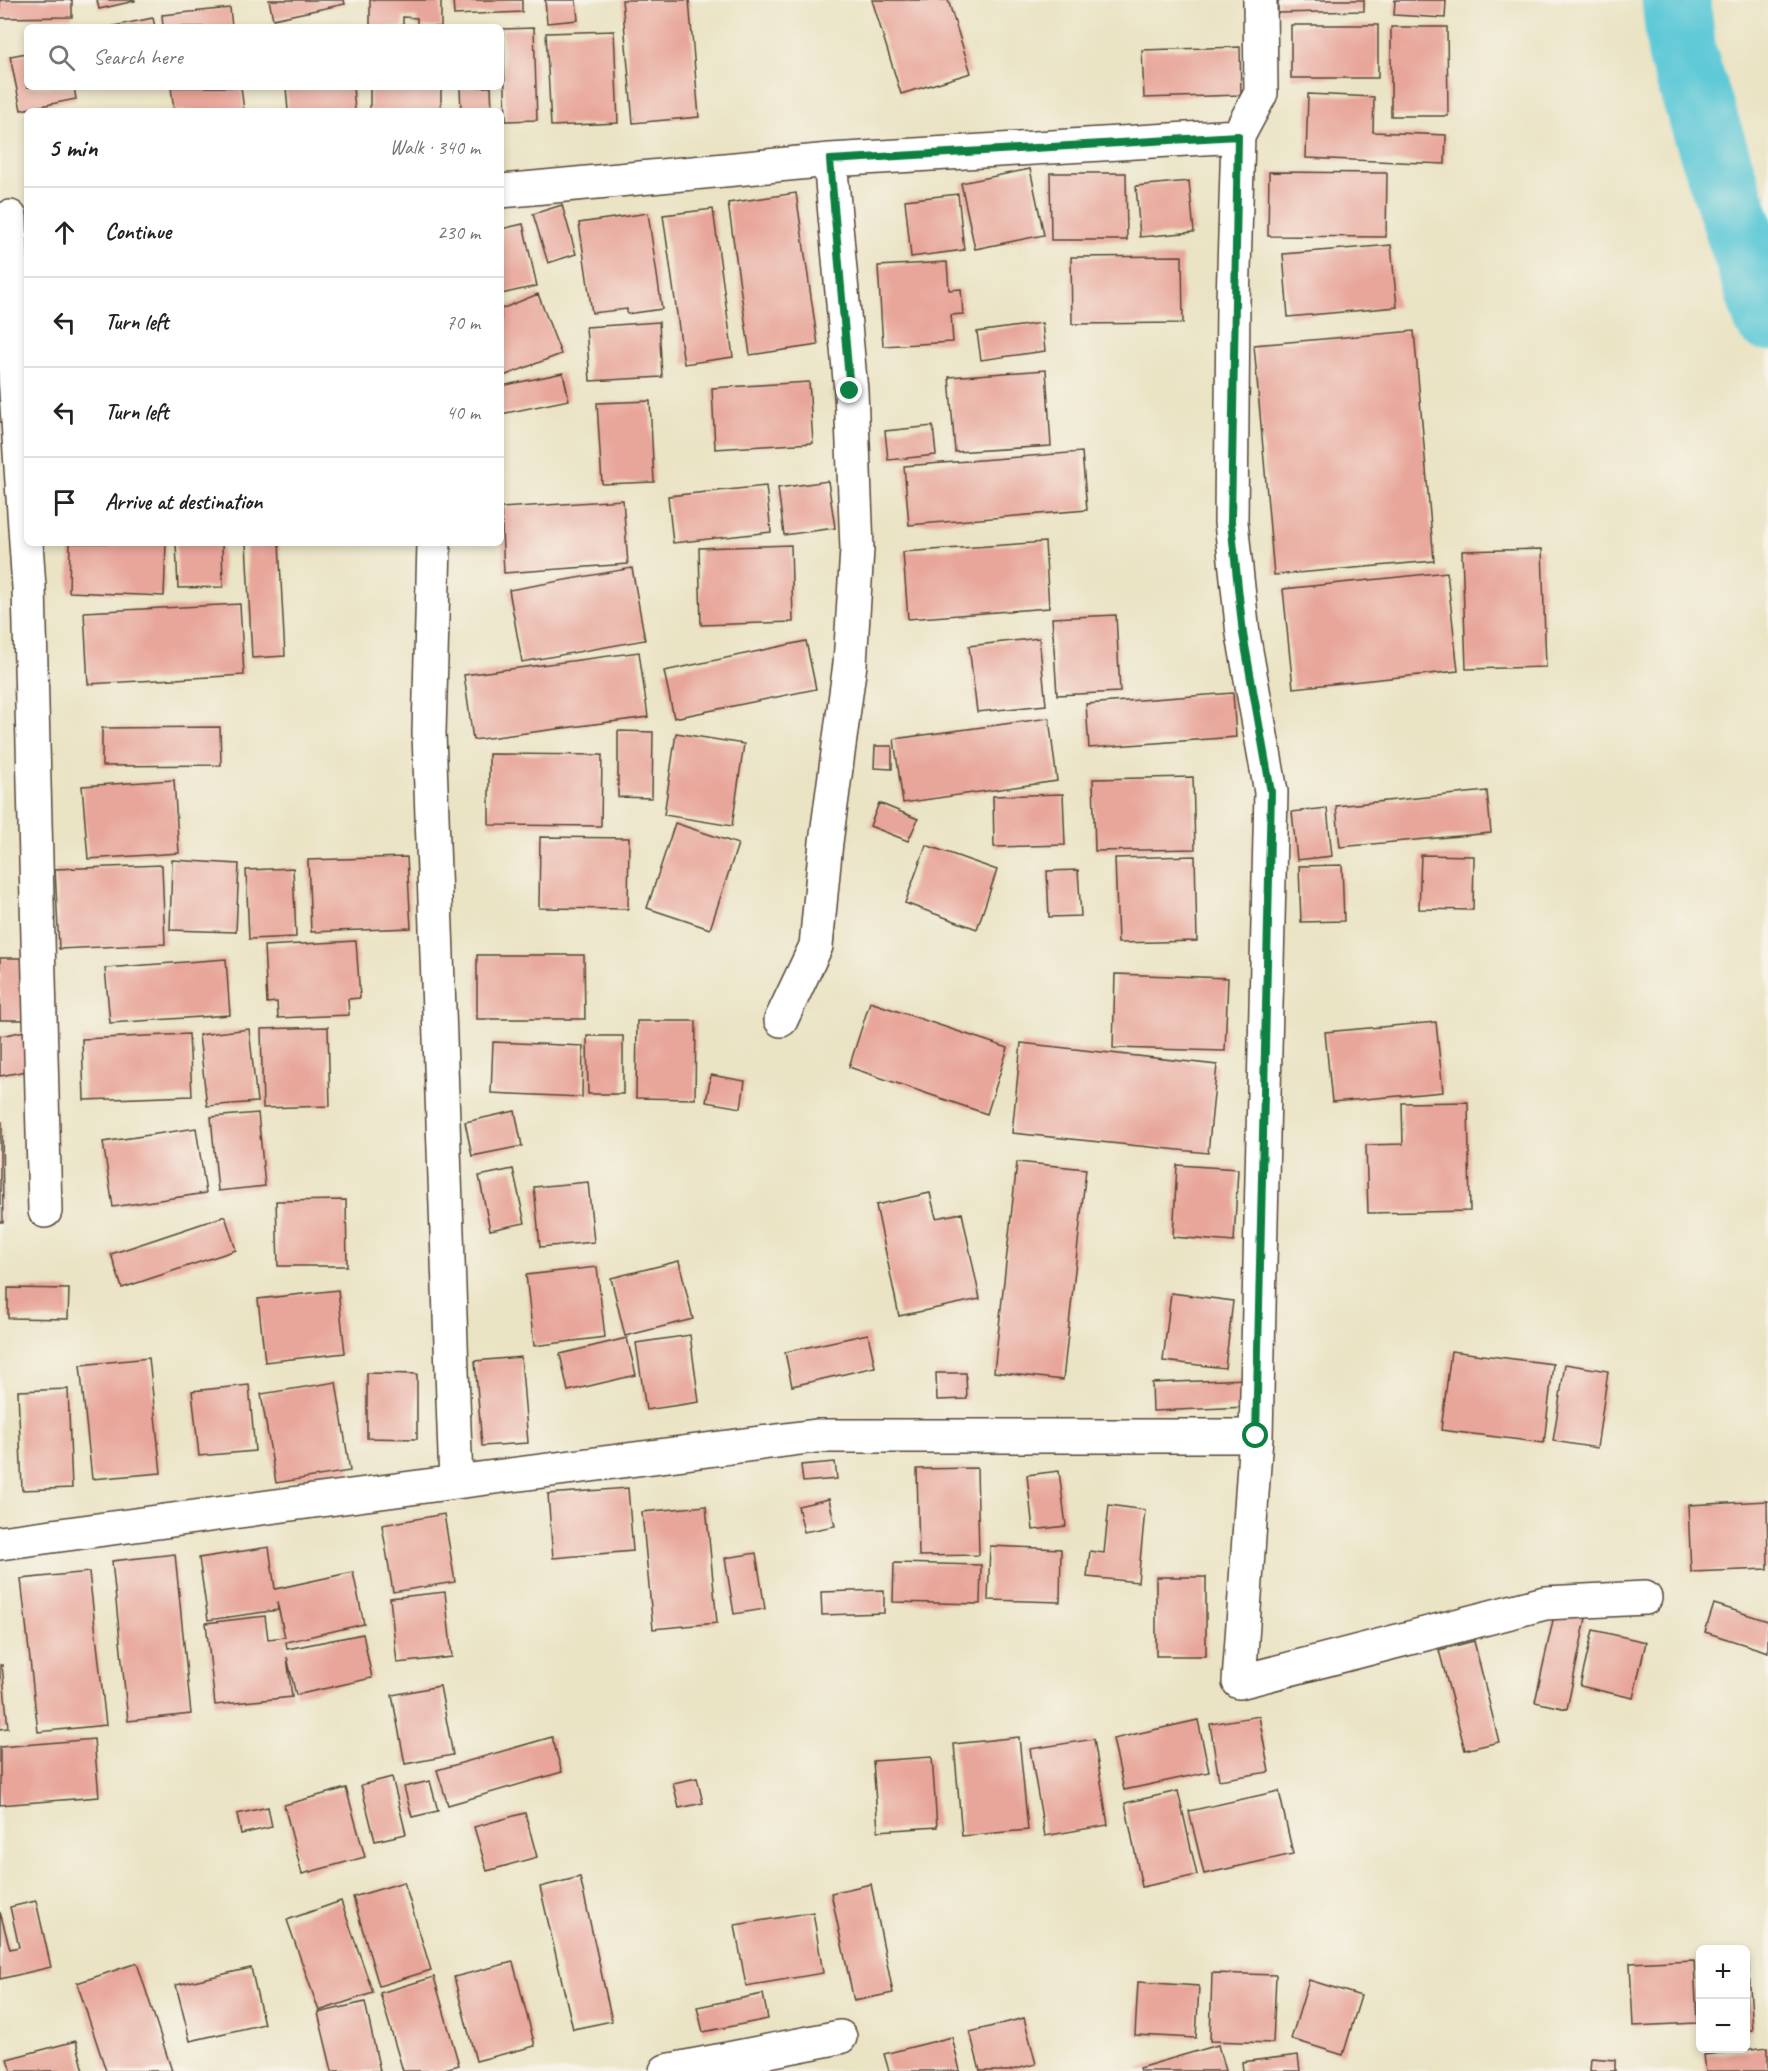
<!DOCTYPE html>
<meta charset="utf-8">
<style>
:root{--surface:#fff;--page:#f2f2f2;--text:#222;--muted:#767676;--line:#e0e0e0}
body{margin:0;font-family:Caveat,sans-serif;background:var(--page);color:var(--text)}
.controls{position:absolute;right:18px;bottom:18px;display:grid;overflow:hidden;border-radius:9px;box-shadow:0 3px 9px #0003}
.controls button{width:54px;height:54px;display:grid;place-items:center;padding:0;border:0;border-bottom:2px solid var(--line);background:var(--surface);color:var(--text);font:30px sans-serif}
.stop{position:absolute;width:18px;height:18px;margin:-14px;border:4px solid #0b8043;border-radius:50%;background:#fff}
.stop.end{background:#0b8043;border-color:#fff;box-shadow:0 2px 6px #0008}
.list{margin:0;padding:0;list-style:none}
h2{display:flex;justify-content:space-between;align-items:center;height:78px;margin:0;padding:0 24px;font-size:26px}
h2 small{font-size:20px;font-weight:400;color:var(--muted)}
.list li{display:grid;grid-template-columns:39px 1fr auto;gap:18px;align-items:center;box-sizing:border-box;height:90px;padding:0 24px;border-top:2px solid var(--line)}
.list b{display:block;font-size:22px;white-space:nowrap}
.list em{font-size:20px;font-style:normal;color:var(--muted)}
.icon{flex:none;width:33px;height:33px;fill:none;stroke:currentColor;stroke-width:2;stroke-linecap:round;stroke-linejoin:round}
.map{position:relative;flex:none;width:1768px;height:2071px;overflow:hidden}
.search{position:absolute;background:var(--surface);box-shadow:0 3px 9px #0003;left:24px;top:24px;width:480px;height:66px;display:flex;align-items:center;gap:15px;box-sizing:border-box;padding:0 21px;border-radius:9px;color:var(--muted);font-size:22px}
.panel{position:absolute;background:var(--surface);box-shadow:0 3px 9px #0003;left:24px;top:108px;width:480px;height:438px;border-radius:9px}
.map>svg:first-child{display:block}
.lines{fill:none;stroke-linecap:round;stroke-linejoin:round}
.river{stroke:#5ec9d7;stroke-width:69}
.building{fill:#e8a599}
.minor-casing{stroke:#554637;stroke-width:36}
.minor{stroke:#fff;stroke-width:33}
.route{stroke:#0b8043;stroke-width:8}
</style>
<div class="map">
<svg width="1768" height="2071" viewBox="0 0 1768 2071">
<rect width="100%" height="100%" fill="#f7f3e8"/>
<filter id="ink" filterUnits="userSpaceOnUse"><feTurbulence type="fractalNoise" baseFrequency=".0167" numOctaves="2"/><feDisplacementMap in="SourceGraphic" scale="12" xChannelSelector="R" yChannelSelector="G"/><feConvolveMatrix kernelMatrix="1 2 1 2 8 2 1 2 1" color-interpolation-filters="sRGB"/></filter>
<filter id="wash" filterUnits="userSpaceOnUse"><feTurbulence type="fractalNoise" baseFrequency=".008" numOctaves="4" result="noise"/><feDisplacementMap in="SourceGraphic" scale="24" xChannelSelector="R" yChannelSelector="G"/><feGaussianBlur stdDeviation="1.35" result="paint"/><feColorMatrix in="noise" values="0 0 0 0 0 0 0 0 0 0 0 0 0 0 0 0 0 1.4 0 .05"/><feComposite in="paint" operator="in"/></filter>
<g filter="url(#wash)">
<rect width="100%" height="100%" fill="#eae3c4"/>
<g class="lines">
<path class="river" d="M1676,0L1682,54L1768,317"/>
</g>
<g id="blocks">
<path class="building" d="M0,0H72V17L0,18Z
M97,0H135V1L99,9Z
M269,0H344L345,4L273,19Z
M370,0H441V27H417V18L403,17V27H370Z
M453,0H522V12L454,15Z
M545,0H576L578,20L547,23Z
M622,0H689L699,117L633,123Z
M872,0H948L971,73L901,94Z
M1278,0H1364V11L1278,13Z
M1395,0H1446L1445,18L1394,15Z
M230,8L232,27H163L162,15Z
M153,18L155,27H113V26Z
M1291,25H1378V78H1291Z
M1391,27H1447L1448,116H1391Z
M534,28L537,120L506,121L503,29Z
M614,31L618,123L551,126L546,33Z
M1240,47L1241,95L1144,98L1142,50Z
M27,53V87H74L76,99L21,110L10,56Z
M171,87H241L244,111H174Z
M286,87H353L355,111H288Z
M370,87H441V111H370Z
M460,87H491L492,111H461Z
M1308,94L1374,97L1373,132L1446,135L1445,164L1306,158Z
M1030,169L1044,235L975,249L961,183Z
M1269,172L1387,173L1386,237L1268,236Z
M1050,173H1126L1127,240H1051Z
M1189,181L1194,232L1140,237L1136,186Z
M796,193L818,345L750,355L728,203Z
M958,194L964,250L911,257L905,200Z
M562,205L576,254L548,263L533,214Z
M713,209L733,357L684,364L663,215Z
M648,213L662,309L627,314V309L592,313L579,223Z
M523,224L537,286L501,294V229Z
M1391,245L1397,307L1288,317L1283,254Z
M1182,256L1183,323L1072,324L1071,257Z
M947,262L949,290L961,289L963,314L951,315L953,342L883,346L878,266Z
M538,294L561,354L501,377V309Z
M659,322L662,377L590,381L586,327Z
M1042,323L1045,351L981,360L977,332Z
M1414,331L1434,561L1274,575L1254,345Z
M1046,370L1051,446L955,452L949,377Z
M563,373L569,400L501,414V386Z
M809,382L813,443L715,449L712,388Z
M650,401L654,482L602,484L597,403Z
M933,426L936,455L888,460L885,431Z
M1082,452L1087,510L909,525L904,466Z
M828,481L835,528L784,535L778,488Z
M766,486L771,532L673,543L668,496Z
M623,500L628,564L504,573L501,508Z
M1045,542L1049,608L908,619L903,552Z
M70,543H166L164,596L69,592Z
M176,543H222L223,587L178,588Z
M246,543H279L285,656L252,658Z
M791,545L793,622L701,625L699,548Z
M1542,549L1546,667L1466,669L1462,551Z
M632,568L645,640L522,662L509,590Z
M1447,572L1458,671L1293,688L1283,589Z
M240,604L244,675L88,684L84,612Z
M1116,615L1120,692L1057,695L1052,618Z
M1039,638L1046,705L977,712L969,646Z
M806,641L816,689L674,718L664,671Z
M639,652L648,717L473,740L464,675Z
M1233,693L1236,737L1089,748L1086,704Z
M1049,718L1057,781L903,803L894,739Z
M220,727L221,765L102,766V728Z
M618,731L653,732L652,798L618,797Z
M676,733L744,744L732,826L664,815Z
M875,746H892V769L874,768Z
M489,754L602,755L601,826L489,825Z
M1193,777L1195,849L1095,851L1093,779Z
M174,780L179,853L88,859L82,786Z
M1487,791L1491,833L1340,847L1336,806Z
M1063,794L1065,845L994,847L993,796Z
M879,803L918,819L908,841L870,826Z
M1327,808L1332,856L1297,860L1292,812Z
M675,823L738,844L710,929L647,908Z
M540,837L629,838L628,909L539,908Z
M926,845L997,870L977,929L905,903Z
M1421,855L1474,856L1473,910L1419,909Z
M1195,856L1197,941L1118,943L1115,858Z
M407,857L411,928L311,932L308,860Z
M172,860L239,864L236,932L170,930Z
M162,865L165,944L59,949L55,869Z
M1342,865L1344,921L1301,922L1299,866Z
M293,868L296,937L249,939L246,870Z
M1078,870L1081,916L1049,917L1047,871Z
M356,941L360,998L348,999L349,1015L278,1018L277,1002L267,1003L264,946Z
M477,955H584L585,1019H477Z
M0,958H30L31,1020H0Z
M226,959L230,1015L110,1023L105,968Z
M1115,974L1228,978L1225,1051L1113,1048Z
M870,1002L1008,1048L987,1114L849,1067Z
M637,1021H696L695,1099L636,1098Z
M1436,1022L1443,1092L1332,1102L1325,1032Z
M328,1027L330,1106L263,1108L261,1029Z
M36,1029L43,1068L0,1076V1036Z
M249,1029L257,1102L207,1106L199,1035Z
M189,1034L192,1096L84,1100L82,1039Z
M587,1036H623V1094H588Z
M493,1042L583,1046L582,1097L491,1093Z
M1021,1043L1217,1065L1208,1153L1012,1133Z
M711,1075L745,1081L741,1108L706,1102Z
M1468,1102L1470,1211L1368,1213L1366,1145L1403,1144L1402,1103Z
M515,1111L522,1146L472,1156L465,1122Z
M258,1113L265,1186L218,1191L211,1117Z
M0,1122H2L3,1222H0Z
M196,1128L206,1193L113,1207L103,1142Z
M1017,1162L1086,1169L1063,1380L994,1372Z
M1177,1165L1238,1169L1234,1242L1173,1237Z
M513,1169L525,1223L490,1230L479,1176Z
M588,1182L594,1242L540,1247L534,1187Z
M930,1193L936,1218L962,1213L980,1299L899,1316L876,1205Z
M346,1200L347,1266H278L276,1201Z
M225,1216L236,1250L122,1288L111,1254Z
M679,1261L693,1319L625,1336L611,1278Z
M597,1267L605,1337L534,1346L526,1275Z
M8,1288L69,1289L68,1319L8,1318Z
M338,1290L345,1353L265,1362L258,1299Z
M1171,1293L1233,1301L1225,1368L1163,1361Z
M868,1334L875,1367L792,1386L785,1352Z
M690,1335L699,1402L646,1410L636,1343Z
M627,1338L636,1375L568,1391L560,1354Z
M1451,1351L1553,1364L1544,1443L1441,1430Z
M521,1357L528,1443L482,1446L475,1361Z
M149,1358L161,1473L92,1479L80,1365Z
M1565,1364L1608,1371L1597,1448L1553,1441Z
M367,1373L417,1374V1439L367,1438Z
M936,1373H966L967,1399L937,1400Z
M1247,1379L1248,1407L1153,1411L1152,1383Z
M336,1382L350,1471L276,1483L261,1394Z
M249,1385L255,1451L199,1456L192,1391Z
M68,1389L72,1488L22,1490L18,1391Z
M835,1462L837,1479L803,1482L801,1465Z
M977,1468L979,1555L919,1556L917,1469Z
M1059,1471L1066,1526L1033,1530L1027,1475Z
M628,1488L633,1551L553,1558L548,1494Z
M829,1499L835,1526L804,1532L798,1506Z
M1767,1501L1768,1569L1691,1572L1688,1505Z
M1109,1505L1145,1510L1138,1582L1087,1577L1090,1551L1104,1553Z
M706,1506L717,1623L653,1629L642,1512Z
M444,1514L455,1582L393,1592L382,1525Z
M990,1546L1061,1549L1060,1602L988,1600Z
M269,1547L275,1589L353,1572L364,1624L286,1642L287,1649L363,1634L372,1678L296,1695L287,1657L292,1697L215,1705L206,1623L265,1616L268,1639L285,1637L277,1602L278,1610L208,1620L199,1558Z
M756,1553L765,1609L734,1614L725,1558Z
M175,1554L191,1714L128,1721L112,1561Z
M894,1563L981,1565L980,1604L893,1602Z
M89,1572L106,1725L38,1732L21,1579Z
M1156,1577H1206V1656H1156Z
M884,1590V1613L822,1615L821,1592Z
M445,1592L452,1657L397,1663L390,1598Z
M1714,1604L1768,1621V1652L1705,1632Z
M1555,1611L1586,1618L1567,1709L1535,1702Z
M1593,1630L1646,1642L1633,1698L1580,1686Z
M1474,1641L1499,1742L1465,1750L1439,1650Z
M0,1665H2L8,1728L0,1729Z
M440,1686L453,1755L405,1764L392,1695Z
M1259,1716L1269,1772L1219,1780L1210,1724Z
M1198,1720L1209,1772L1124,1790L1113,1739Z
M552,1737L562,1772L448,1805L437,1770Z
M1019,1737L1028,1830L962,1836L954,1744Z
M94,1739L99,1797L0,1805V1747Z
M1094,1739L1108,1825L1045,1836L1030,1749Z
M932,1757L937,1827L878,1831L873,1761Z
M392,1777L406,1834L375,1841L361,1785Z
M697,1778L703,1803L679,1808L673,1783Z
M430,1781L438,1811L412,1817L404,1787Z
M346,1788L365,1857L302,1874L284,1805Z
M1178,1791L1197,1875L1142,1887L1125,1803Z
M1279,1791L1293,1854L1204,1874L1189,1811Z
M268,1807L272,1827L241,1834L237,1814Z
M525,1813L537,1857L487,1871L474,1827Z
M580,1877L612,2021L573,2029L540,1887Z
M404,1882L431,1970L379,1986L353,1897Z
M871,1884L893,1993L854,2001L831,1893Z
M36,1901L51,1967L0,1979V1912L10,1949L19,1947L10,1907Z
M341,1901L373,1993L319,2011L287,1920Z
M813,1912L823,1973L746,1986L735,1925Z
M1746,1957H1748L1753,2030H1746Z
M1694,1960L1697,2023L1633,2026L1630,1963Z
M513,1962L535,2046L476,2061L454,1977Z
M137,1963L172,2071H106L77,1983Z
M251,1968L264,2024L190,2041L176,1985Z
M1212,1973L1276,1975L1273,2043L1210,2041Z
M434,1977L459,2065L438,2071H403L380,1993Z
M1309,1980L1361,1996L1343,2055L1291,2039Z
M1138,1982L1199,1986L1196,2038L1135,2035Z
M763,1994L768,2019L703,2032L697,2007Z
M365,2002L380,2071H332L318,2013Z
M1024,2018L1036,2064L1008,2071H980L970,2032Z
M952,2037L960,2071H889L884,2054Z
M76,2041L84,2071H11L7,2059Z
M1218,2045L1225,2071H1140L1139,2068Z
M1768,2047V2071H1706L1704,2055Z
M1298,2055L1300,2071H1243L1242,2062Z
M1591,2058L1615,2060V2071H1590Z"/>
</g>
</g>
<g filter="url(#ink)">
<use href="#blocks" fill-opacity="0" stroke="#554637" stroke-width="1.5"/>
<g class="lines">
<defs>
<path id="minor" d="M1260,0L1261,93L1238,136L1233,302L1231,522L1243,634L1271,792L1256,1436L1239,1682L1545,1603L1645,1598
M501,191L830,160L1238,136
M10,217L15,376L29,588L45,1211
M434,543L429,733L456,1482
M781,1020L816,946L826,842L850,664L857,549L851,391L830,160
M0,1543L456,1482L816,1436H1256
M666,2071L840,2037"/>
</defs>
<use href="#minor" class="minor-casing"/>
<use href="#minor" class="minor"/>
</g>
</g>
<g class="lines" filter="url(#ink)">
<path class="route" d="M850,391L830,160L1238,136L1231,522L1243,634L1271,792L1256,1436"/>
</g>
</svg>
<div class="controls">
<button>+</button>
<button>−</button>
</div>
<div class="stop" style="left:1256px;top:1436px"></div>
<div class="stop end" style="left:850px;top:391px"></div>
<div class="search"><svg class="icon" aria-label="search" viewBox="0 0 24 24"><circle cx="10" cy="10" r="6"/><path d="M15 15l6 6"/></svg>Search here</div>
<section class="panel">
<h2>5 min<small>Walk · 340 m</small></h2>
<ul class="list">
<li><svg class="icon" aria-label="ahead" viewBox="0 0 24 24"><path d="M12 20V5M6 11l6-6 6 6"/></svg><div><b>Continue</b></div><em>230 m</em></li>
<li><svg class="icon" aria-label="left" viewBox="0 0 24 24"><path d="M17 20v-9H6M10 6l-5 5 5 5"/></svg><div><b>Turn left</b></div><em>70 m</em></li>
<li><svg class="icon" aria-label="left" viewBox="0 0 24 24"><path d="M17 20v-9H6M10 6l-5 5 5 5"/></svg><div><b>Turn left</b></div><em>40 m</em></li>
<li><svg class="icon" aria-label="arrive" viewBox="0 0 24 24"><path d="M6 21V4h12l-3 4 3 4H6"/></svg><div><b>Arrive at destination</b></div></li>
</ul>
</section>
</div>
